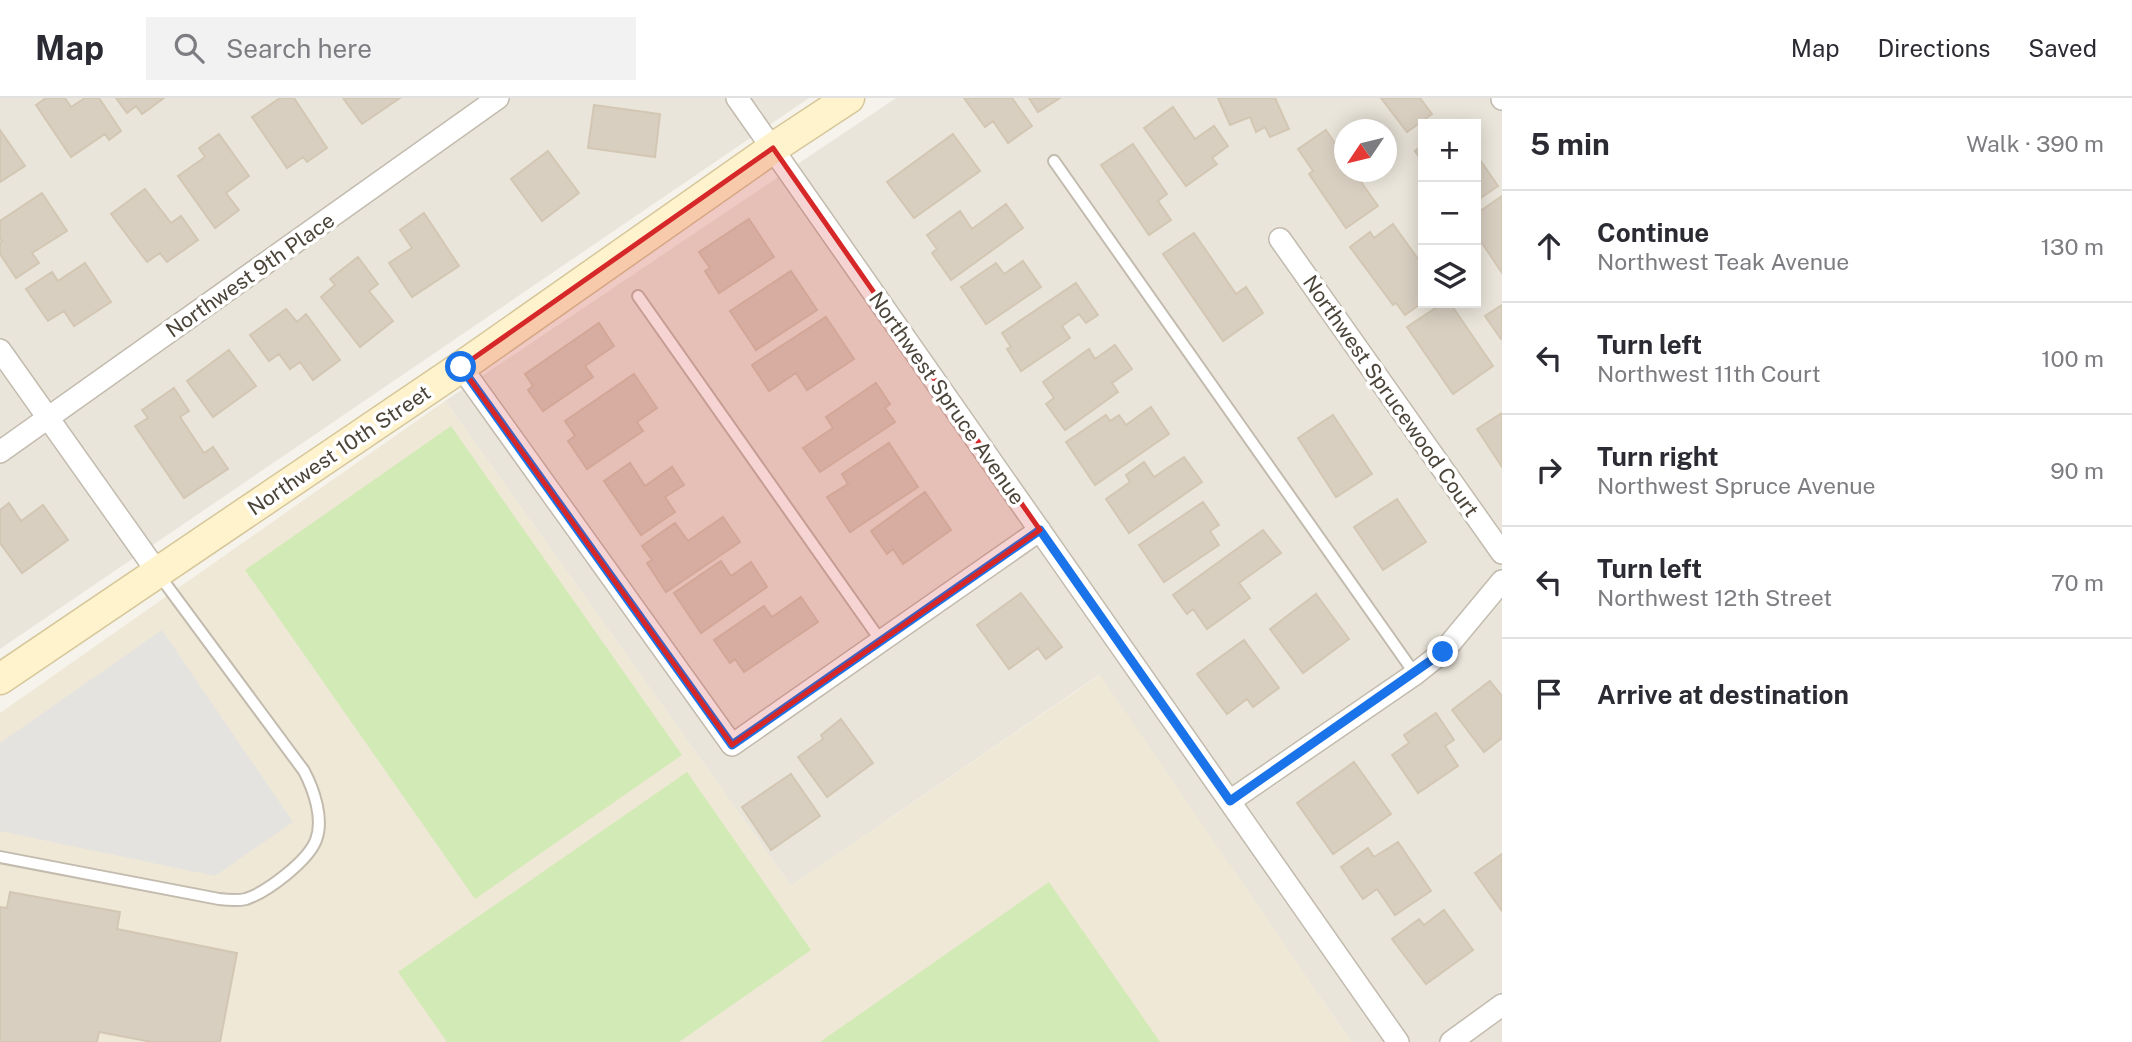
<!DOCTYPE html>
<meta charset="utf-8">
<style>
:root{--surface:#fff;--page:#f2f2f3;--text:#2b2b33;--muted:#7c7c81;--line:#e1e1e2}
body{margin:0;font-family:"Public Sans",sans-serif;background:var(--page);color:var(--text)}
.controls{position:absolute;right:21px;top:21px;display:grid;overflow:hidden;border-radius:0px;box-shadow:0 4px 18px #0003}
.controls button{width:63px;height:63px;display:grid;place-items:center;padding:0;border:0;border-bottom:2px solid var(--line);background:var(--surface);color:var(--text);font:35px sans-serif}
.compass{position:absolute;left:1334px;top:21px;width:63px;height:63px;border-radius:50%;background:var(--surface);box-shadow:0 4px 18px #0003;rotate:235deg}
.stop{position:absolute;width:21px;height:21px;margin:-16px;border:5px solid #1a73e8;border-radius:50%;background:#fff}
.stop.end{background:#1a73e8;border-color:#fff;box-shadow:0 2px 7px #0008}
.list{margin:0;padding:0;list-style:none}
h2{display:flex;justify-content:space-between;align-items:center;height:91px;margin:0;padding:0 28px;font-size:30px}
h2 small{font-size:23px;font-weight:400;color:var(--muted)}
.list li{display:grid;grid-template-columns:46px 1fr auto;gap:21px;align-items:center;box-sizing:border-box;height:112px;padding:0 28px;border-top:2px solid var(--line)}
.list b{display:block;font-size:26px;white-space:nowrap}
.list p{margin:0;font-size:23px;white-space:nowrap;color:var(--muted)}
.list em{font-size:23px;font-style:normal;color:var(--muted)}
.icon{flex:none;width:38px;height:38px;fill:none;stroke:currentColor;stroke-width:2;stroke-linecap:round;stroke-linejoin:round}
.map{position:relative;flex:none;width:1502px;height:944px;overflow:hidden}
header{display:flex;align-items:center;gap:42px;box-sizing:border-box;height:98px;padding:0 35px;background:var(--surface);border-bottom:2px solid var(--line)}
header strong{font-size:33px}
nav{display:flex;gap:38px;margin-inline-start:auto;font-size:24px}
.search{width:490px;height:63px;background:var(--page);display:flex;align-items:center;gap:18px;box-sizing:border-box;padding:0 24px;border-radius:0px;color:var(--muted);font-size:26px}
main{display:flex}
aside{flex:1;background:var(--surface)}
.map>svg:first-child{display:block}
.residential{fill:#eae5da;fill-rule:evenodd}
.education{fill:#efe8d6}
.green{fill:#d2eab5}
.parking{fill:#e5e3e0}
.building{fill:#d8cfc1;stroke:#d3c7b4;stroke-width:2}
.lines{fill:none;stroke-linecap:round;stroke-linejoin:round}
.lane-casing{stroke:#c2bbae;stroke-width:14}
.street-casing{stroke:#c2bbae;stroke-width:24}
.secondary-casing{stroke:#d6c79b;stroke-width:33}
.lane{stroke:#fff;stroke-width:10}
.street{stroke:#fff;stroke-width:21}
.secondary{stroke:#fff3cd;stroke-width:30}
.route{stroke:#1a73e8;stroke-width:9}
.marked{fill:#d62828;fill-opacity:0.2;stroke:#d62828;stroke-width:5;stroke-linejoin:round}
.labels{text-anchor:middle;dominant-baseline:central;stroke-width:7;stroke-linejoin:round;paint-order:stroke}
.street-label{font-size:21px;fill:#4b4439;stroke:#fff}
</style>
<header>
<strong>Map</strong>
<div class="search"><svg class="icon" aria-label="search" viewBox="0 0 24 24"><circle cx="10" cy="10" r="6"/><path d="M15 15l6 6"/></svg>Search here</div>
<nav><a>Map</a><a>Directions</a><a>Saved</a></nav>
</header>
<main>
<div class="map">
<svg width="1502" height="944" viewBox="0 0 1502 944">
<rect width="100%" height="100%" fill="#f6f3ec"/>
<path class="residential" d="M0,0H809L0,551Z
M896,0H1502V944H1351L1099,577L791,788L445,303ZM1423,26H1476V205H1423ZM1344,32H1386V74H1344Z"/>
<path class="education" d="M445,303L791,788L1100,577L1351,944H0V615Z"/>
<path class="green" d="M451,328L682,657L475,801L245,472Z
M687,674L811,852L679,944H447L398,874Z
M1049,784L1160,944H820Z"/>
<path class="parking" d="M162,532L293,724L215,778L0,733V645Z"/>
<path class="building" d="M46,0H65L71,9L85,0H99L121,33L109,42L105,36L71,59L36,7Z
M116,0H164L142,16L136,8L127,15Z
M280,0H294L327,50L307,64L303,59L287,70L252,19Z
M343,0H400L362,26Z
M964,0H1012L1032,28L1008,45L993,23L985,29Z
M1029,0H1060L1038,14Z
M1218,0H1275L1289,31L1270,39L1265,29L1256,34L1250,19L1230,27Z
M1381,0H1420L1432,16L1407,34Z
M594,7L660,16L655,59L588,50Z
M1173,9L1195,41L1214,28L1228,48L1212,60L1217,66L1186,88L1144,30Z
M0,32L25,68L0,84Z
M1326,32L1344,59V74H1354L1378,108L1346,130L1309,76L1313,73L1298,51Z
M219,36L249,78L226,95L239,112L215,130L178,78L205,59L199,50Z
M953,36L980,73L914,120L887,84Z
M1133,46L1167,96L1158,103L1171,122L1149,137L1101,67Z
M1423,47V65L1415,53Z
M548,53L579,95L542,123L511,81Z
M1476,56L1498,88L1476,103Z
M145,91L171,125L181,118L198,142L167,164L160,155L147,164L111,116Z
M42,95L67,133L32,155L39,165L16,180L0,156V144L2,143L0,140V123Z
M1502,98V175L1476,136V116Z
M1006,106L1023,130L951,182L932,155L937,151L927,137L960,113L972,131Z
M424,115L459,168L412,199L389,165L412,150L400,132Z
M749,121L774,159L719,195L705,173L710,170L699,154Z
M1393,126L1423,168V204L1405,217L1396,205L1393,207L1350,149L1370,134L1374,140Z
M1194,135L1236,196L1246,189L1263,215L1223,243L1163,156Z
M358,159L378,186L369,193L393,223L360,249L321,199L335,187L330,181Z
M1023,163L1041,189L986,226L961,189L996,165L1004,176Z
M85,165L111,204L74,228L64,213L48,223L26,191L52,174L58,183Z
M791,173L817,212L756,252L730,213Z
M1076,185L1098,217L1086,225L1079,216L1062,228L1070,240L1021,273L1007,251L1011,249L1002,235Z
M1443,205H1450L1493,268L1453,296L1407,229Z
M1502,207V240L1501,241L1485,218Z
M286,211L297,224L306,216L340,262L313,282L300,264L290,271L279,256L269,263L250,237Z
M826,219L854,261L807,292L796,275L769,293L752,267Z
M599,225L614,248L585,268L593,279L543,313L528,292L533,288L525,276Z
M1115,247L1132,271L1112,285L1118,294L1065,332L1046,306L1054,300L1043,284L1089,251L1095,261Z
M229,252L256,288L213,319L187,283Z
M634,276L657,310L637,324L643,333L587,371L568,343L575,338L565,323Z
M876,285L890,306L885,310L895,324L820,374L803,350L833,330L826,319Z
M174,290L189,313L180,319L204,355L213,349L228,371L184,400L135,328L148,320L142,312Z
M1151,309L1169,336L1095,387L1066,344L1106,317L1110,323L1119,317L1126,327Z
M1502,315V369L1477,331Z
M1333,317L1372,376L1336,399L1298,340Z
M889,345L918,389L850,434L827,399L848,386L842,376Z
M1184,359L1202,384L1129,435L1106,401L1130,384L1126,377L1144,364L1154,379Z
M630,365L645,388L672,369L684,387L665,399L675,414L641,437L604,383Z
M925,394L951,432L903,466L893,451L887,456L871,433Z
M1397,401L1426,444L1383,472L1354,429Z
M1203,404L1219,427L1210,433L1219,447L1164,484L1139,447Z
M9,405L21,423L43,407L68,442L22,475L0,445V412Z
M723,419L740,444L666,494L647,465L652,462L642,448L675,425L688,443Z
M1263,432L1281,455L1239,485L1250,500L1207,531L1193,511L1187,516L1173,497Z
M721,463L731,478L751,464L767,489L701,535L674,495Z
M1021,495L1062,549L1046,561L1038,550L1009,571L977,527Z
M1316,496L1349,541L1303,575L1270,531Z
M801,499L818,524L744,574L735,561L730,565L714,542L764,508L772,519Z
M1244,542L1279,590L1253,609L1247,601L1227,616L1197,576Z
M1490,583L1502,598V640L1484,654L1452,612Z
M1436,615L1454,642L1445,648L1458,668L1418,695L1392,657L1409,645L1404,637Z
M841,621L873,665L827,699L798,659L823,641L821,637Z
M1354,664L1391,716L1333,756L1297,705Z
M791,676L820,718L771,752L742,709Z
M1398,744L1431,793L1395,817L1377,791L1363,801L1341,769L1368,750L1374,759Z
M1502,756V813L1475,775Z
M10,794L120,814L117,831L237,855L220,944H152L99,934L97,944H0V809L7,810Z
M1444,812L1473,852L1426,886L1392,841L1419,821L1424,827Z"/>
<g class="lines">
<defs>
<path id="lane" d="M1054,63L1415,576
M638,198L881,543
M0,759L219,801C227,802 237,803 246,801C267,794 308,763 316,742C324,721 314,692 304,673L159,477"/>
<path id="street" d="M737,0L1398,944
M1502,0V1
M1280,141L1502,455
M0,252L158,475
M461,269L732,647L1040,432
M0,354L498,0
M1230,703L1415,576L1443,554L1502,483
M1451,944L1502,907"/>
<path id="secondary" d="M0,581L461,269L773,50L849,0"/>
</defs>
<use href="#lane" class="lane-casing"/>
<use href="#street" class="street-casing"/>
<use href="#secondary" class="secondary-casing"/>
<use href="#lane" class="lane"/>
<use href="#street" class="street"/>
<use href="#secondary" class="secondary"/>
</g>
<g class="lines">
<path class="route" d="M461,269L732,647L1040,432L1230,703L1443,554"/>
</g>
<path class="marked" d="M773,50L1040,432L732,647L461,269Z"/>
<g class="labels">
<g class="street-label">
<text transform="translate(250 177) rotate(-35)">Northwest 9th Place</text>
<text transform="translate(1391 298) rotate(55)">Northwest Sprucewood Court</text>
<text transform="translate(947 300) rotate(55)">Northwest Spruce Avenue</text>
<text transform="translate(339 352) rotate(-34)">Northwest 10th Street</text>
</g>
</g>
</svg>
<div class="controls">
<button>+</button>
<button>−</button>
<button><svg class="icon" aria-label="layers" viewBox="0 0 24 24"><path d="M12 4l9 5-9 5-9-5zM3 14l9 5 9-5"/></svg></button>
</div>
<svg class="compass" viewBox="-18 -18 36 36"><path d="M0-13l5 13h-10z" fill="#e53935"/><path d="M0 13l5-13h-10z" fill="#7c7c81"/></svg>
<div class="stop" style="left:461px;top:269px"></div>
<div class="stop end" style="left:1443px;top:554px"></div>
</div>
<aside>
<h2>5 min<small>Walk · 390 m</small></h2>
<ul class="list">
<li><svg class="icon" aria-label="ahead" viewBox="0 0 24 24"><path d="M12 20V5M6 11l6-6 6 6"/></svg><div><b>Continue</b><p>Northwest Teak Avenue</p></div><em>130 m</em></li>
<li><svg class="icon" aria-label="left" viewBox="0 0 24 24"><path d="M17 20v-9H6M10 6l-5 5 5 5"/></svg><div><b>Turn left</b><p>Northwest 11th Court</p></div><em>100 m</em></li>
<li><svg class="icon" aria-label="right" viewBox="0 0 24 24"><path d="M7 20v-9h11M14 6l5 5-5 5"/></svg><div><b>Turn right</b><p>Northwest Spruce Avenue</p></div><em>90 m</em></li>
<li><svg class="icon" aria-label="left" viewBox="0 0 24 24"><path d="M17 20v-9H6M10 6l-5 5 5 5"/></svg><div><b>Turn left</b><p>Northwest 12th Street</p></div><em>70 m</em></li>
<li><svg class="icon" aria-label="arrive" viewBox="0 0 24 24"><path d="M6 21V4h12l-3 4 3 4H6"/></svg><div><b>Arrive at destination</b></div></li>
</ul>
</aside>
</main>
